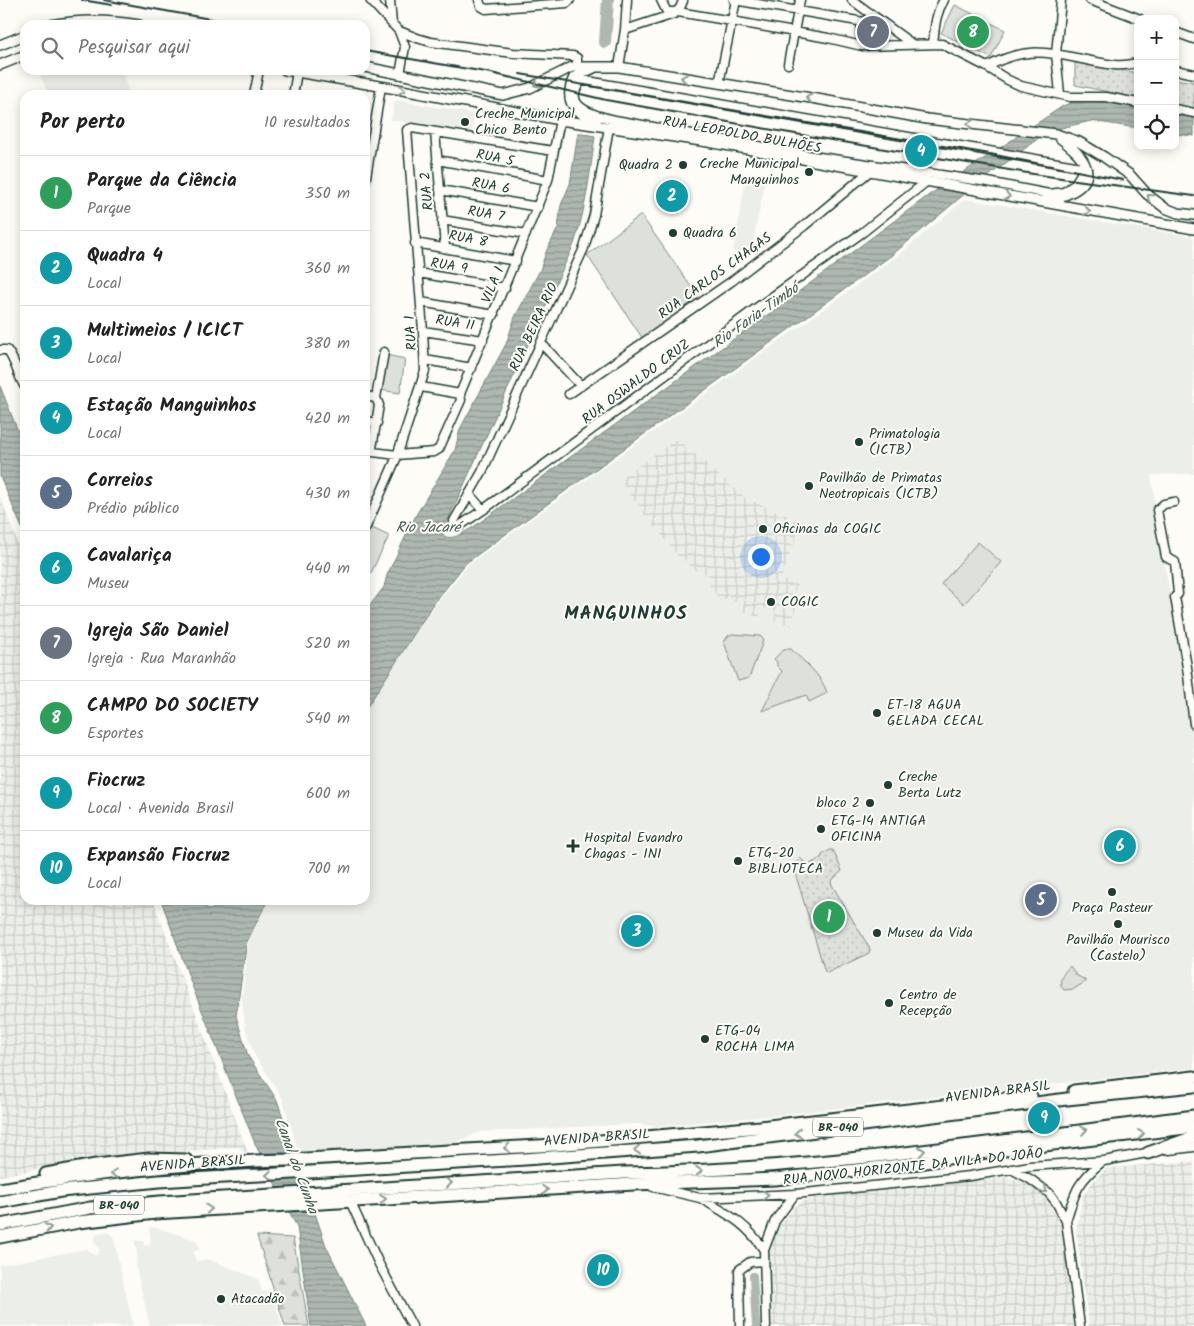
<!DOCTYPE html>
<html lang="pt">
<meta charset="utf-8">
<style>
:root{--surface:#fff;--page:#f6f6f6;--text:#222;--muted:#767676;--line:#e0e0e0;--accent:#d93025}
body{margin:0;font-family:Kalam,sans-serif;background:var(--page);color:var(--text)}
.controls{position:absolute;right:15px;top:15px;display:grid;overflow:hidden;border-radius:10px;box-shadow:0 2px 12px #0003}
.controls button{width:45px;height:45px;display:grid;place-items:center;padding:0;border:0;border-bottom:1px solid var(--line);background:var(--surface);color:var(--text);font:25px sans-serif}
.you{position:absolute;left:760px;top:556px;width:18px;height:18px;margin:-12px;border:4px solid #fff;border-radius:50%;background:#1a73e8;box-shadow:0 0 0 8px #1a73e833}
.badge{display:grid;place-items:center;width:32px;height:32px;border-radius:50%;background:var(--accent);color:#fff;font-size:16px;font-weight:700}
.pin{position:absolute;translate:-50% -50%;border:2px solid #fff;box-shadow:0 1px 5px #0006}
.list{margin:0;padding:0;list-style:none}
h2{display:flex;justify-content:space-between;align-items:center;height:65px;margin:0;padding:0 20px;font-size:21px}
h2 small{font-size:16px;font-weight:400;color:var(--muted)}
.list li{display:grid;grid-template-columns:32px 1fr auto;gap:15px;align-items:center;box-sizing:border-box;height:75px;padding:0 20px;border-top:1px solid var(--line)}
.list b{display:block;font-size:19px;white-space:nowrap}
.list p{margin:0;font-size:16px;white-space:nowrap;color:var(--muted)}
.list em{font-size:16px;font-style:normal;color:var(--muted)}
.icon{flex:none;width:28px;height:28px;fill:none;stroke:currentColor;stroke-width:2;stroke-linecap:round;stroke-linejoin:round}
.map{position:relative;flex:none;width:1194px;height:1326px;overflow:hidden}
.search{position:absolute;background:var(--surface);box-shadow:0 2px 12px #0003;left:20px;top:20px;width:350px;height:55px;display:flex;align-items:center;gap:12px;box-sizing:border-box;padding:0 18px;border-radius:15px;color:var(--muted);font-size:19px}
.panel{position:absolute;background:var(--surface);box-shadow:0 2px 12px #0003;left:20px;top:90px;width:350px;height:815px;border-radius:15px}
.map>svg:first-child{display:block}
.built{fill:#eceee9}
.industrial{fill:url(#industrial-grid)}
.grass{fill:#dde0db;stroke:#7e8e88}
.forest{fill:url(#forest-firs);stroke:#7e8e88}
.park{fill:url(#park-dots);stroke:#7e8e88}
.water{fill:url(#water-rules);stroke:#75877f}
.lines{fill:none;stroke-linecap:round;stroke-linejoin:round}
.canal{stroke:#aeb8b1;stroke-width:8}
.river{stroke:#aeb8b1;stroke-width:12}
.minor-casing{stroke:#1f3d34;stroke-width:11}
.major-casing{stroke:#1f3d34;stroke-width:12}
.highway-casing{stroke:#1f3d34;stroke-width:15}
.minor{stroke:#fdfcf7;stroke-width:8}
.major{stroke:#fdfcf7;stroke-width:9}
.highway{stroke:#fdfcf7;stroke-width:11}
.rail{stroke:#1f3d34;stroke-width:2}
.oneway{stroke:#8e9c96}
.poi-dot{fill:#1f3d34;stroke:#fdfcf7;stroke-width:2}
.labels{text-anchor:middle;dominant-baseline:central;stroke-width:4;stroke-linejoin:round;paint-order:stroke}
.shield{fill:#fdfcf7;stroke:#62766e;stroke-width:1}
.shield-label{font-size:12px;font-weight:bold;fill:#1f3d34}
.poi-label{font-size:14px;fill:#1f3d34;stroke:#fdfcf7;text-anchor:start}
.street-label{font-size:14px;fill:#1f3d34;stroke:#fdfcf7}
.water-label{font-size:15px;font-style:italic;fill:#435c53;stroke:#fdfcf7}
.district-label{font-size:19px;font-weight:bold;letter-spacing:1px;fill:#1f3d34;stroke:#fdfcf7}
</style>
<div class="map">
<svg width="1194" height="1326" viewBox="0 0 1194 1326">
<defs>
<pattern id="industrial-grid" width="8" height="8" patternUnits="userSpaceOnUse" patternTransform="scale(1.25)"><rect width="8" height="8" fill="#eceee9"/><path d="M0 4h8M4 0v8" fill="none" stroke="#cacdc8"/></pattern>
<pattern id="forest-firs" width="22" height="20" patternUnits="userSpaceOnUse" patternTransform="scale(1.25)"><rect width="22" height="20" fill="#dde0db"/><path d="M5 1l3.5 6h-7zM16 11l3.5 6h-7z" fill="#bdc1bd"/></pattern>
<pattern id="park-dots" width="8" height="8" patternUnits="userSpaceOnUse" patternTransform="scale(1.25)"><rect width="8" height="8" fill="#dde0db"/><path d="M2 2h.1M6 6h.1" fill="none" stroke="#bdc1bd" stroke-width="1.8" stroke-linecap="round"/></pattern>
<pattern id="water-rules" width="6" height="5" patternUnits="userSpaceOnUse" patternTransform="scale(1.25)"><rect width="6" height="5" fill="#aeb8b1"/><path d="M0 2.5h6" fill="none" stroke="#8d9791"/></pattern>
</defs>
<rect width="100%" height="100%" fill="#fdfcf7"/>
<filter id="ink" filterUnits="userSpaceOnUse"><feTurbulence type="fractalNoise" baseFrequency=".02" numOctaves="2"/><feDisplacementMap in="SourceGraphic" scale="10" xChannelSelector="R" yChannelSelector="G"/><feConvolveMatrix kernelMatrix="1 2 1 2 8 2 1 2 1" color-interpolation-filters="sRGB"/></filter>
<g filter="url(#ink)">
<path class="built" d="M38,70H121L130,95H49Z
M395,100L472,113L474,116L472,131L469,133H466L391,120Z
M747,173L766,176L751,254L733,252Z
M965,199L1194,237V474L1151,475L1163,557L1184,663L1194,755V1068L992,1091L989,1086L967,1090L963,1094L758,1117L657,1126L636,1124L480,1132L452,1144L299,1153L282,1097L254,1054L245,1027L242,999L249,939L269,900H365V712L372,698L436,604L469,564L896,257Z
M149,1227L157,1228L196,1240L199,1247L198,1250L193,1253L196,1261L208,1259L256,1278L259,1281L262,1292L271,1289L282,1326H150L136,1267L137,1253L134,1240L143,1241L144,1246L151,1245Z
M106,1232L113,1236L133,1326H0V1265L87,1249L96,1256L100,1250L94,1242L95,1237L98,1233Z"/>
<path class="industrial" d="M677,439L747,499L802,522L781,579L797,585L793,596L799,599L791,625L774,620L776,611L763,608L759,617L741,611L743,604L718,597L710,586L709,575L694,570L682,557L680,558L648,519L619,479Z
M0,496L25,562V900H153L249,1155L238,1147L81,1161L0,1176Z
M1194,1161V1326H1089L1076,1231L1083,1196L1094,1180L1107,1168Z
M1008,1177L1033,1186L1047,1200L1062,1226L1074,1326H772L769,1251L774,1233L794,1207L803,1201L829,1195Z"/>
<path class="grass" d="M955,5L1005,30L991,58L941,33Z
M641,215L701,301L645,342L587,255Z
M386,355L405,359L400,393L380,390Z
M370,527L389,536L370,575L365,573V538Z
M978,542L1001,562L964,604L941,584Z
M732,634L760,636L763,639L762,644L749,678L738,681L724,642L728,636Z
M787,649H791C804,662 822,675 827,693L809,702L806,695L762,711L782,671L777,666V662L774,659L782,651Z
M1070,966L1076,975L1085,980V982L1074,989L1064,990C1056,982 1064,972 1070,966Z"/>
<path class="forest" d="M257,1236L293,1238L309,1326H285Z"/>
<path class="park" d="M1075,62L1138,73V98L1075,85Z
M1175,79L1194,82V110L1175,106Z
M830,850H833L842,871L831,881L832,885L870,949L869,953L827,973L825,972L793,866L800,858L808,865L821,858L822,855Z"/>
<path class="water" d="M1080,99L1138,108V128L1091,121L1048,131L961,197L892,255L466,563L435,602L365,710V612L384,587L387,575L416,515L455,450L460,429L506,344L515,317L540,270L546,252L558,228L561,205L570,184L578,133L595,136C590,173 586,209 574,244L447,522L443,535C452,542 463,532 472,528L770,313L929,195L1063,106Z
M1175,114L1194,117V136L1175,134Z
M0,386L25,449V535L0,476Z
M161,900H198L200,904L211,910L220,900H268L247,941L236,1016L248,1056L277,1100L326,1246L366,1326H311L297,1227L256,1146L193,988Z"/>
<g class="lines">
<path class="canal" d="M753,1276L756,1326"/>
<path class="river" d="M605,42L608,0"/>
<defs>
<path id="minor" d="M370,0L399,31L417,38L431,42L513,53L573,56L577,58V66
M390,0L392,24
M479,0L481,6L486,9L567,3L570,0
M661,0L667,12H678L732,21L828,38L862,46L942,44L987,67L1008,80L1021,86L1070,97H1106L1138,103
M734,0L864,22
M852,0L912,44
M1090,0L1140,19
M868,20C857,28 859,40 871,45
M625,30L674,14L680,8L683,1
M399,31L405,47L400,74
M1175,32L1194,39
M933,43C935,28 935,14 944,0
M788,64L800,0
M619,67L625,30L627,0
M987,67C1037,39 1064,59 1115,65C1123,66 1130,64 1138,63
M1175,70L1194,74
M720,79L736,0
M582,80L1081,167V174L1074,185L1064,192L1049,194L988,182L813,156L615,120C596,116 559,107 582,80Z
M1060,94L1056,54L1061,0
M254,95L259,70
M293,95L297,72
M1175,109L1194,113
M609,127L594,215L584,248L482,472L454,521V525L458,527L483,510L755,309L863,232L926,182
M435,132L445,247
M437,160L548,180
M365,183L381,87
M440,190L538,207
M442,220L526,234
M415,243L516,261
M419,273L505,288
M421,302L494,315
M423,331L483,340
M541,343L581,386
M0,350H7C16,361 17,375 25,387
M425,360L472,368
M421,387L460,394
M569,394L732,281L804,226L870,171
M365,396L376,398L384,352
M365,421L377,423
M365,451L397,455L434,452L439,449L461,400L460,394L548,180L560,120
M369,452L372,448L379,405L376,398
M469,494L483,510
M1174,502L1164,504L1157,510L1166,557L1175,562L1178,594L1175,597L1187,667L1194,724
M365,529L396,459L425,371L423,331L407,130L412,128L553,151
M1169,1150L1194,1147
M1011,1169L1030,1179L1049,1193L1056,1202L1066,1221L1080,1326
M653,1187L700,1198L795,1194L970,1176L1030,1166L1104,1161L1152,1152
M702,1199C729,1215 746,1223 764,1250
M350,1201L379,1264L412,1326
M1066,1221C1075,1191 1078,1181 1103,1161
M740,1326L739,1270L750,1262L764,1261
M766,1326L764,1250L775,1221L795,1194"/>
<path id="major" d="M51,25C81,19 110,20 139,25
M0,45L25,35
M0,65L25,55
M365,67L503,95L530,88L572,67H619L817,99L927,119L1056,134L1079,142L1104,157L1130,175L1147,194L1165,208L1178,213L1194,215
M594,68L574,77C562,104 576,111 597,123
M285,70L397,89L560,120L708,142L1194,229
M1044,201C1067,196 1103,184 1079,155C1074,149 1066,143 1059,137"/>
<path id="highway" d="M1074,1091L1194,1077
M1148,1153L1194,1137
M46,1174L96,1165L149,1159L186,1160
M0,1189C95,1173 191,1162 288,1160L555,1145L760,1127L1031,1096
M0,1202L61,1191L159,1181L525,1159L698,1146L1067,1099L1194,1086
M0,1225L90,1208L160,1202L624,1173C815,1170 1005,1140 1194,1116
M0,1237L79,1222L155,1213L634,1184L775,1179L919,1163L971,1154L1194,1127"/>
</defs>
<use href="#minor" class="minor-casing"/>
<use href="#major" class="major-casing"/>
<use href="#highway" class="highway-casing"/>
<use href="#minor" class="minor"/>
<use href="#major" class="major"/>
<use href="#highway" class="highway"/>
<path class="rail" d="M82,0L112,5
M104,0L244,25
M365,51L491,73L606,100L784,132L1039,175L1194,196
M520,74L990,154L1123,180"/>
</g>
<defs><path id="oneway-chevron" d="M-2-3.5L2.5 0L-2 3.5" fill="none" stroke-width="1.6" stroke-linecap="round" stroke-linejoin="round" transform="scale(1.25)"/></defs>
<g class="oneway">
<use href="#oneway-chevron" transform="translate(684 78) rotate(-172)"/>
<use href="#oneway-chevron" transform="translate(537 84) rotate(152)"/>
<use href="#oneway-chevron" transform="translate(402 90) rotate(10)"/>
<use href="#oneway-chevron" transform="translate(809 98) rotate(-172)"/>
<use href="#oneway-chevron" transform="translate(970 124) rotate(-173)"/>
<use href="#oneway-chevron" transform="translate(1007 196) rotate(11)"/>
<use href="#oneway-chevron" transform="translate(1150 197) rotate(-139)"/>
<use href="#oneway-chevron" transform="translate(1087 211) rotate(10)"/>
<use href="#oneway-chevron" transform="translate(1084 1130) rotate(-8)"/>
<use href="#oneway-chevron" transform="translate(798 1133) rotate(173)"/>
<use href="#oneway-chevron" transform="translate(1141 1134) rotate(-7)"/>
<use href="#oneway-chevron" transform="translate(507 1148) rotate(177)"/>
<use href="#oneway-chevron" transform="translate(637 1150) rotate(176)"/>
<use href="#oneway-chevron" transform="translate(922 1151) rotate(-7)"/>
<use href="#oneway-chevron" transform="translate(699 1171) rotate(-4)"/>
<use href="#oneway-chevron" transform="translate(114 1174) rotate(173)"/>
<use href="#oneway-chevron" transform="translate(269 1175) rotate(176)"/>
<use href="#oneway-chevron" transform="translate(449 1183) rotate(-3)"/>
<use href="#oneway-chevron" transform="translate(545 1190) rotate(-3)"/>
<use href="#oneway-chevron" transform="translate(1044 1190) rotate(41)"/>
<use href="#oneway-chevron" transform="translate(766 1195) rotate(-3)"/>
<use href="#oneway-chevron" transform="translate(383 1199) rotate(-4)"/>
<use href="#oneway-chevron" transform="translate(209 1209) rotate(-4)"/>
<use href="#oneway-chevron" transform="translate(48 1228) rotate(-11)"/>
</g>
</g>
<g class="poi-dot">
<circle cx="465" cy="122" r="5"/>
<circle cx="683" cy="165" r="5"/>
<circle cx="809" cy="172" r="5"/>
<circle cx="673" cy="233" r="5"/>
<circle cx="859" cy="442" r="5"/>
<circle cx="809" cy="486" r="5"/>
<circle cx="763" cy="529" r="5"/>
<circle cx="771" cy="602" r="5"/>
<circle cx="877" cy="713" r="5"/>
<circle cx="888" cy="785" r="5"/>
<circle cx="870" cy="803" r="5"/>
<circle cx="821" cy="829" r="5"/>
<path d="M570.5 838.5h5v5h5v5h-5v5h-5v-5h-5v-5h5z"/>
<circle cx="738" cy="861" r="5"/>
<circle cx="1112" cy="892" r="5"/>
<circle cx="1118" cy="924" r="5"/>
<circle cx="877" cy="933" r="5"/>
<circle cx="889" cy="1003" r="5"/>
<circle cx="705" cy="1039" r="5"/>
<circle cx="221" cy="1299" r="5"/>
</g>
<g class="labels">
<g class="shield">
<rect x="813" y="1117.5" width="50" height="19" rx="4"/>
<rect x="94" y="1195.5" width="50" height="19" rx="4"/>
</g>
<g class="shield-label">
<text x="838" y="1127">BR-040</text>
<text x="119" y="1205">BR-040</text>
</g>
<g class="poi-label">
<text x="475" y="114">Creche Municipal<tspan x="475" dy="16">Chico Bento</tspan></text>
<text x="799" y="164" text-anchor="end">Creche Municipal<tspan x="799" dy="16">Manguinhos</tspan></text>
<text x="673" y="165" text-anchor="end">Quadra 2</text>
<text x="683" y="233">Quadra 6</text>
<text x="869" y="434">Primatologia<tspan x="869" dy="16">(ICTB)</tspan></text>
<text x="819" y="478">Pavilhão de Primatas<tspan x="819" dy="16">Neotropicais (ICTB)</tspan></text>
<text x="773" y="529">Oficinas da COGIC</text>
<text x="781" y="602">COGIC</text>
<text x="887" y="705">ET-18 AGUA<tspan x="887" dy="16">GELADA CECAL</tspan></text>
<text x="898" y="777">Creche<tspan x="898" dy="16">Berta Lutz</tspan></text>
<text x="860" y="803" text-anchor="end">bloco 2</text>
<text x="831" y="821">ETG-14 ANTIGA<tspan x="831" dy="16">OFICINA</tspan></text>
<text x="584" y="838">Hospital Evandro<tspan x="584" dy="16">Chagas - INI</tspan></text>
<text x="748" y="853">ETG-20<tspan x="748" dy="16">BIBLIOTECA</tspan></text>
<text x="1112" y="908" text-anchor="middle">Praça Pasteur</text>
<text x="887" y="933">Museu da Vida</text>
<text x="1118" y="940" text-anchor="middle">Pavilhão Mourisco<tspan x="1118" dy="16">(Castelo)</tspan></text>
<text x="899" y="995">Centro de<tspan x="899" dy="16">Recepção</tspan></text>
<text x="715" y="1031">ETG-04<tspan x="715" dy="16">ROCHA LIMA</tspan></text>
<text x="231" y="1299">Atacadão</text>
</g>
<g class="street-label">
<text transform="translate(742 135) rotate(10)">RUA LEOPOLDO BULHÕES</text>
<text transform="translate(495 158) rotate(11)">RUA 5</text>
<text transform="translate(491 186) rotate(10)">RUA 6</text>
<text transform="translate(427 191) rotate(-95)">RUA 2</text>
<text transform="translate(486 214) rotate(10)">RUA 7</text>
<text transform="translate(468 239) rotate(11)">RUA 8</text>
<text transform="translate(449 266) rotate(10)">RUA 9</text>
<text transform="translate(715 276) rotate(-36)">RUA CARLOS CHAGAS</text>
<text transform="translate(493 285) rotate(-68)">VILA 1</text>
<text transform="translate(455 323) rotate(9)">RUA 11</text>
<text transform="translate(534 327) rotate(-65)">RUA BEIRA RIO</text>
<text transform="translate(411 333) rotate(-94)">RUA 1</text>
<text transform="translate(636 382) rotate(-37)">RUA OSWALDO CRUZ</text>
<text transform="translate(998 1092) rotate(-7)">AVENIDA BRASIL</text>
<text transform="translate(597 1138) rotate(-4)">AVENIDA BRASIL</text>
<text transform="translate(193 1164) rotate(-4)">AVENIDA BRASIL</text>
<text transform="translate(913 1167) rotate(-6)">RUA NOVO HORIZONTE DA VILA DO JOÃO</text>
</g>
<g class="water-label">
<text transform="translate(756 316) rotate(-35)">Rio Faria-Timbó</text>
<text x="428" y="528">Rio Jacaré</text>
<text transform="translate(296 1166) rotate(70)">Canal do Cunha</text>
</g>
<g class="district-label">
<text x="626" y="614">MANGUINHOS</text>
</g>
</g>
</svg>
<div class="controls">
<button>+</button>
<button>−</button>
<button><svg class="icon" aria-label="locate" viewBox="0 0 24 24"><circle cx="12" cy="12" r="6"/><path d="M12 2v4M12 18v4M2 12h4M18 12h4"/></svg></button>
</div>
<div class="you"></div>
<div class="pin badge" style="left:829px;top:917px;background:#2e9e5b">1</div>
<div class="pin badge" style="left:672px;top:196px;background:#0f9aa8">2</div>
<div class="pin badge" style="left:637px;top:931px;background:#0f9aa8">3</div>
<div class="pin badge" style="left:921px;top:151px;background:#0f9aa8">4</div>
<div class="pin badge" style="left:1041px;top:900px;background:#5c6f8a">5</div>
<div class="pin badge" style="left:1120px;top:846px;background:#0f9aa8">6</div>
<div class="pin badge" style="left:873px;top:32px;background:#6b7280">7</div>
<div class="pin badge" style="left:973px;top:32px;background:#2e9e5b">8</div>
<div class="pin badge" style="left:1044px;top:1118px;background:#0f9aa8">9</div>
<div class="pin badge" style="left:603px;top:1270px;background:#0f9aa8">10</div>
<div class="search"><svg class="icon" aria-label="search" viewBox="0 0 24 24"><circle cx="10" cy="10" r="6"/><path d="M15 15l6 6"/></svg>Pesquisar aqui</div>
<section class="panel">
<h2>Por perto<small>10 resultados</small></h2>
<ul class="list">
<li><span class="badge" style="background:#2e9e5b">1</span><div><b>Parque da Ciência</b><p>Parque</p></div><em>350 m</em></li>
<li><span class="badge" style="background:#0f9aa8">2</span><div><b>Quadra 4</b><p>Local</p></div><em>360 m</em></li>
<li><span class="badge" style="background:#0f9aa8">3</span><div><b>Multimeios / ICICT</b><p>Local</p></div><em>380 m</em></li>
<li><span class="badge" style="background:#0f9aa8">4</span><div><b>Estação Manguinhos</b><p>Local</p></div><em>420 m</em></li>
<li><span class="badge" style="background:#5c6f8a">5</span><div><b>Correios</b><p>Prédio público</p></div><em>430 m</em></li>
<li><span class="badge" style="background:#0f9aa8">6</span><div><b>Cavalariça</b><p>Museu</p></div><em>440 m</em></li>
<li><span class="badge" style="background:#6b7280">7</span><div><b>Igreja São Daniel</b><p>Igreja · Rua Maranhão</p></div><em>520 m</em></li>
<li><span class="badge" style="background:#2e9e5b">8</span><div><b>CAMPO DO SOCIETY</b><p>Esportes</p></div><em>540 m</em></li>
<li><span class="badge" style="background:#0f9aa8">9</span><div><b>Fiocruz</b><p>Local · Avenida Brasil</p></div><em>600 m</em></li>
<li><span class="badge" style="background:#0f9aa8">10</span><div><b>Expansão Fiocruz</b><p>Local</p></div><em>700 m</em></li>
</ul>
</section>
</div>
